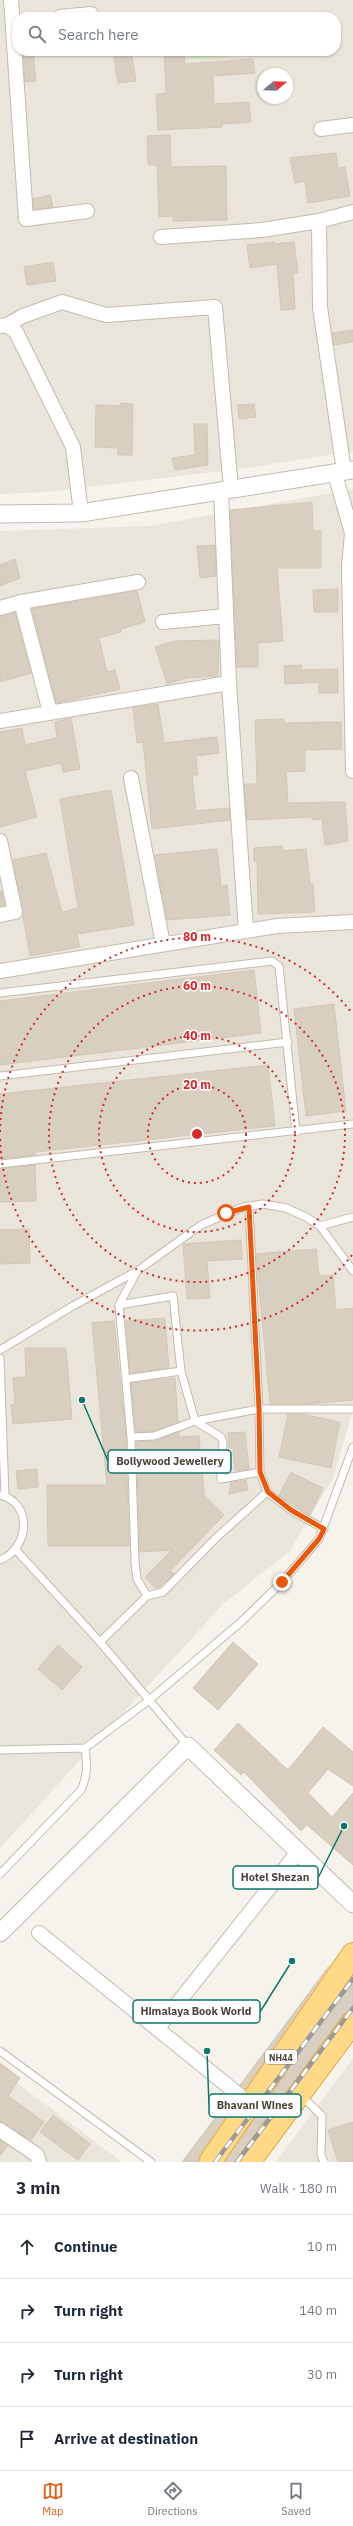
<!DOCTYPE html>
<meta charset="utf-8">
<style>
:root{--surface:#fff;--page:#f2f2f3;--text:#1f2937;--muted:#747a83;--line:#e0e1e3;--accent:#ea580c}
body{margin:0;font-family:"IBM Plex Sans",sans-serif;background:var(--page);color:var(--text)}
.compass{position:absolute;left:257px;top:68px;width:36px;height:36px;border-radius:50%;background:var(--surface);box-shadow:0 1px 3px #0004;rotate:71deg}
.stop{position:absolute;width:12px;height:12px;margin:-9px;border:3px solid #ea580c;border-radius:50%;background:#fff}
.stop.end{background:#ea580c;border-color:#fff;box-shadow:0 1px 4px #0008}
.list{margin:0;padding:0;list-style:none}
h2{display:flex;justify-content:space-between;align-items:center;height:52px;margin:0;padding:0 16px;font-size:17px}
h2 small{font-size:13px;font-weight:400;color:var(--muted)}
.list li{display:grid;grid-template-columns:26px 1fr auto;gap:12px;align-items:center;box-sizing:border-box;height:64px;padding:0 16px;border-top:1px solid var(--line)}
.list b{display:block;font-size:15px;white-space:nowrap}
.list em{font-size:13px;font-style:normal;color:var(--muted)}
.icon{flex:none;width:22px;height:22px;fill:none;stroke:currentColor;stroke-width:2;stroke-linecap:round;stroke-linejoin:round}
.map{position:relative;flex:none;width:353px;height:2162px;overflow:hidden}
.search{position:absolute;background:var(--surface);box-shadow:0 1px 3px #0004;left:12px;right:12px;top:12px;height:44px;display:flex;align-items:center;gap:10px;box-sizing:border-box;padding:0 14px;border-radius:16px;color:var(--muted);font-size:15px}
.sheet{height:308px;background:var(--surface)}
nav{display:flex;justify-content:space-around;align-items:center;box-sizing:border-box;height:56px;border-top:1px solid var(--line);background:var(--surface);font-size:11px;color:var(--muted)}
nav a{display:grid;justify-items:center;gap:2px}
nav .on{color:var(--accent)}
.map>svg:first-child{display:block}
.residential{fill:#eae5da;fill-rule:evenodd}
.green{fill:#d2eab5}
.building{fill:#d8cfc1;stroke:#d3c7b4}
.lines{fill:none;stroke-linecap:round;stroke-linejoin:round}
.service-casing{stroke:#c2bbae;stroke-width:9}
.minor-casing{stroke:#c2bbae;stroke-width:16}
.tertiary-casing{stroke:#c2bbae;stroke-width:19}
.trunk-casing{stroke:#e0a43c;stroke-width:24}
.service{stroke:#fff;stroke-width:7}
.minor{stroke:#fff;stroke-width:14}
.tertiary{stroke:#fff;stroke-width:17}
.trunk{stroke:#ffd985;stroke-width:22}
.rail-casing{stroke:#9a9a9a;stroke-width:4.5}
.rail{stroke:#fff;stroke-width:3;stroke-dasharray:9;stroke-linecap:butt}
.route{stroke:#ea580c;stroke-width:5}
.ring{fill:none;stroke:#d62828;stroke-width:2;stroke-dasharray:2 4}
.labels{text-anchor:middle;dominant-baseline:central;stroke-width:3;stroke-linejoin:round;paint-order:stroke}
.shield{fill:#fff;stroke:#817c74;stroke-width:1}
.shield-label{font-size:9px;font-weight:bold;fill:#4b4439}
.centre{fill:#d62828;stroke:#fff;stroke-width:2}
.ring-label{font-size:12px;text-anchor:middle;font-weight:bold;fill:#d62828;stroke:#fff;stroke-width:3;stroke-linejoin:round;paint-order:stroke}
.leader{fill:none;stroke:#0f766e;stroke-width:1.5}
.callout-dot{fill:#0f766e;stroke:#fff;stroke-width:1.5}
.callout{fill:#fff;stroke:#0f766e;stroke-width:1.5}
.callout-label{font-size:11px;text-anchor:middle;font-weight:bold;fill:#4b4439}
</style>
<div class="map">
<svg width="353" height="2162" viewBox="0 0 353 2162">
<rect width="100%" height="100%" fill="#f6f3ec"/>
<path class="residential" d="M0,0H353V451L247,468L46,492L0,494ZM17,17H336V51H17ZM263,74H287V98H263Z
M353,489V1410L333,1478L289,1552L223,1604L0,1848V531L150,526Z
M353,2058V2162H276L329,2091Z
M0,2070L122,2162H0Z"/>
<path class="green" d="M225,13L226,17H188V15Z
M189,51H227L228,57L190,59Z"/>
<path class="building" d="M23,51H33L36,81L25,82Z
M113,51H131L136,81L118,83Z
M164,51H184L185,64L253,59L255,73L213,76L214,104L249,102L251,122L222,124V127L158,130L156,94L166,93Z
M170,135L171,167L226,166L227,220L173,221V216L159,217L157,165H148L147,136Z
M336,153L338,168L345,167L350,196L308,203L305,181L295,183L290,158Z
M50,195L53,207L34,209L33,199Z
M274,242V244L294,242L298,273H293L295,309L281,310L277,264L250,268L247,245Z
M53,262L56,281L27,285L24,267Z
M353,330V342L334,345L332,333Z
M120,403L133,404L132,455H118V448L95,447L96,405L120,406Z
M254,404L256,417L239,419L238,405Z
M194,424H207L208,465L175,470L172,458L195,455Z
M312,502L313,531H321V568H277L283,641L258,643V667H237L230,510Z
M215,545L216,576L200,578L197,546Z
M15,559L20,578L0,586V565Z
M338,589V612H314L313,590Z
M137,591L145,622L120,629L121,632L99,638L107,672L115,670L120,689L56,703L32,609Z
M15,613L31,673L0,682V617Z
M219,640L218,676L187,678L167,684L155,647L174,641Z
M302,665V670L338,669V693H319V682L285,684L284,666Z
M158,704L164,743L217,737L219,753L196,756L198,775H192L196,811L229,808L230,820L152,829L143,742L137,743L133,708Z
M71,718L80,769L63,772L61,763L25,771L37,817L0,827V732L22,728L25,745L57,738L55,722Z
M284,719V723L341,722L342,749L305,750V771L286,772L288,803L345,802L348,841L325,845L322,819L312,820V817L247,820L244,784H257L255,720Z
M111,790L134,925L77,934L80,947L30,956L13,860L46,853L62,912L78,908L60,799Z
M282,846L283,851L306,849L310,884H313L315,912L258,914L257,861H254V848Z
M217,849L221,886L227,885L230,915L167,920L155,855Z
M0,891H2L5,905L0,906Z
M254,970L261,1033L0,1065V1001Z
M334,1004L346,1111L306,1116L294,1009Z
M268,1065L275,1126L35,1152V1155L0,1159V1094Z
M35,1165L36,1201L0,1202V1169Z
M29,1229L30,1263L0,1264V1230Z
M241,1240L242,1259L207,1261L210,1298L187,1299L183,1244Z
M316,1249L319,1276L333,1275L336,1310L353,1308V1400L306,1404H270L256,1254Z
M165,1318L169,1368L130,1373L126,1321Z
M114,1321L126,1437L129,1546H48L47,1485H107L92,1323Z
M25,1348H66L72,1419L13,1424L11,1405L15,1404L13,1378L26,1377Z
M175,1378L178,1422L153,1431L136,1432L131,1383Z
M288,1414H302L340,1422L331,1468L279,1457Z
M179,1432V1437L199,1436L204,1495L224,1515L170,1571L174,1574L160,1587L156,1589L145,1577L172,1550L140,1552L136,1442L156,1441Z
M245,1432L249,1469L235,1471L233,1448H229L228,1433Z
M37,1469L38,1487L18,1489L16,1471Z
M291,1472L323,1488L310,1515L279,1495Z
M246,1480L248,1490L229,1494L231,1482Z
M233,1642L258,1664L218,1710L193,1688Z
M58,1645L82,1667L62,1690L38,1669Z
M238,1723L288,1770L323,1727L353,1752V1786L328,1769L308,1793L332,1817L353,1793V1865L307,1825L301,1831L244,1772L241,1775L214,1750Z
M329,1966L245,2089L240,2085Z
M349,1982L353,1985V2010L343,2015L239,2155L237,2162H225Z
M0,2063L20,2078L8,2096L44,2122L31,2140L0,2122Z
M230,2098L235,2103L200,2155L198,2162H182Z
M53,2115L90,2144L78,2160L40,2132Z
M353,2122V2162H338L328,2130Z
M0,2140L8,2145L0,2156Z"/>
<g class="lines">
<defs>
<path id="service" d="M0,993L272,961L279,966L296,1132
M0,1076L288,1042
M0,1164L353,1124
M249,1207L259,1409L260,1472
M320,1226L353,1217
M119,1305L173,1296L181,1371L195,1421L259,1409H353
M0,1350L71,1307L137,1271L201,1225L243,1207L263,1204L286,1208L306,1217L320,1226L353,1271
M0,1358L5,1496
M126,1379L181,1371
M131,1437L154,1436L195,1421L221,1437L223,1442L221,1479L260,1472L267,1492L291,1510L324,1529
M16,1550L100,1642L188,1746
M0,1560C29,1549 34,1503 0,1495
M147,1596L163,1592L216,1538L267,1492
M100,1642L147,1596L137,1579L135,1562L131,1437L119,1305L137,1271
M0,1750L85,1748L148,1701L241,1622L282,1582L319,1539L353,1447
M0,1874L81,1790C88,1775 87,1764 85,1748
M0,2051L151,2162
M301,2095L322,2116L321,2155L324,2162"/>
<path id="minor" d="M11,0L26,219L87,211
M60,17L91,14
M321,129L353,125
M161,237L262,230L319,221
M7,325L23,316L62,302L106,315L215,307L231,489
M0,326L7,325L16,332L73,447L81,513
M344,471L320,307L319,221L353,212
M335,474L352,533L349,567L353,771
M221,491L229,683L246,931
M0,608L21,602
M163,622L226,616
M50,712L21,602L138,582
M0,721L229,683
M131,778L163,944
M0,841L15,912L0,915
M0,971L277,926L353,922
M39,1933L249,2103
M157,2029L298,1852
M0,2130L37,2155L39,2162"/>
<path id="tertiary" d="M0,514L81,513L353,470
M0,1933L188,1746L353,1904"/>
<path id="trunk" d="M210,2162L353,1954
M249,2162L353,2022"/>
</defs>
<use href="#service" class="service-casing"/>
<use href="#minor" class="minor-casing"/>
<use href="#tertiary" class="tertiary-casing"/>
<use href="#trunk" class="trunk-casing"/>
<use href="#service" class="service"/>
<use href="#minor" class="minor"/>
<use href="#tertiary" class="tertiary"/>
<use href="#trunk" class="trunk"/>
<defs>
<path id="rail" d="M215,2162L353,1979
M237,2162L353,2008"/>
</defs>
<use href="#rail" class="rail-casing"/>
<use href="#rail" class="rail"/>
</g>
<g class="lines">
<path class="route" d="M226,1213L249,1207L259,1409L260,1472L268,1492L291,1510L324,1529L319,1539L282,1582"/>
</g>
<g class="ring">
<circle cx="197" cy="1134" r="49"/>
<circle cx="197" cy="1134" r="98"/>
<circle cx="197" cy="1134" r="148"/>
<path d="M352 1255A197 197 0 0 1 0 1136M0 1132A197 197 0 0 1 352 1013"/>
</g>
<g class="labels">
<rect class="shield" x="265" y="2050" width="32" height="14" rx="3"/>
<g class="shield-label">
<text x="281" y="2057">NH44</text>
</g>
</g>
<circle cx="197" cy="1134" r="6" class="centre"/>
<g class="ring-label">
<text x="197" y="941">80 m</text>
<text x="197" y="990">60 m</text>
<text x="197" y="1040">40 m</text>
<text x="197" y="1089">20 m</text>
</g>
<path class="leader" d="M82 1400L108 1461M344 1826L318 1878M292 1961L260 2012M207 2051L209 2105"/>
<g class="callout-dot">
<circle cx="82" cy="1400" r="4"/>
<circle cx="344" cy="1826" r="4"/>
<circle cx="292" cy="1961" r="4"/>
<circle cx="207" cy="2051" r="4"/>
</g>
<g class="callout">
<rect x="108" y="1450" width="123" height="23" rx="4"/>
<rect x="233" y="1866" width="85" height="23" rx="4"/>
<rect x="133" y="2000" width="127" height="23" rx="4"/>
<rect x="209" y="2094" width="92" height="23" rx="4"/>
</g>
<g class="callout-label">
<text x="170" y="1465">Bollywood Jewellery</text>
<text x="275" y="1881">Hotel Shezan</text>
<text x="196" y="2015">Himalaya Book World</text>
<text x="255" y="2109">Bhavani Wines</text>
</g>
</svg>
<svg class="compass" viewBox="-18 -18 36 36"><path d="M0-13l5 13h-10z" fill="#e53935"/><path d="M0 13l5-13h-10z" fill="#747a83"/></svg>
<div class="stop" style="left:226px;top:1213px"></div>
<div class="stop end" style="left:282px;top:1582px"></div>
<div class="search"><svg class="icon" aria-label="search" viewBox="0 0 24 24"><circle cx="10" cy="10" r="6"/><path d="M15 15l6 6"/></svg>Search here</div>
</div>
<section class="sheet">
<h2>3 min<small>Walk · 180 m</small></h2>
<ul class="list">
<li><svg class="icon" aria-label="ahead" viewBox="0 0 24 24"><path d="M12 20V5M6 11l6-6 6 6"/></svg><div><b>Continue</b></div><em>10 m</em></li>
<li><svg class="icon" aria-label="right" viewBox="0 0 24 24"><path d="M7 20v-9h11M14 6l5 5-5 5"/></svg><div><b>Turn right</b></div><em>140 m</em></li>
<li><svg class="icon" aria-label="right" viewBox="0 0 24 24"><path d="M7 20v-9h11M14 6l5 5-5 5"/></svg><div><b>Turn right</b></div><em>30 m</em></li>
<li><svg class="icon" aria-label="arrive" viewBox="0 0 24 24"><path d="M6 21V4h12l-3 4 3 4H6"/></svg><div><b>Arrive at destination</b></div></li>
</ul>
</section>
<nav>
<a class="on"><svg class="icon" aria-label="map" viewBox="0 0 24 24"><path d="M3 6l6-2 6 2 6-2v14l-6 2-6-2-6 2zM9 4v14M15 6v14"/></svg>Map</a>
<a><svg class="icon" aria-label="directions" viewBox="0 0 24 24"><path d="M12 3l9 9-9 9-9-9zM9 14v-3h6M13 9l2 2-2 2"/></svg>Directions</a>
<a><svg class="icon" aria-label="saved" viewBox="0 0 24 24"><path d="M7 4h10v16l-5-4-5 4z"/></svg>Saved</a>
</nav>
